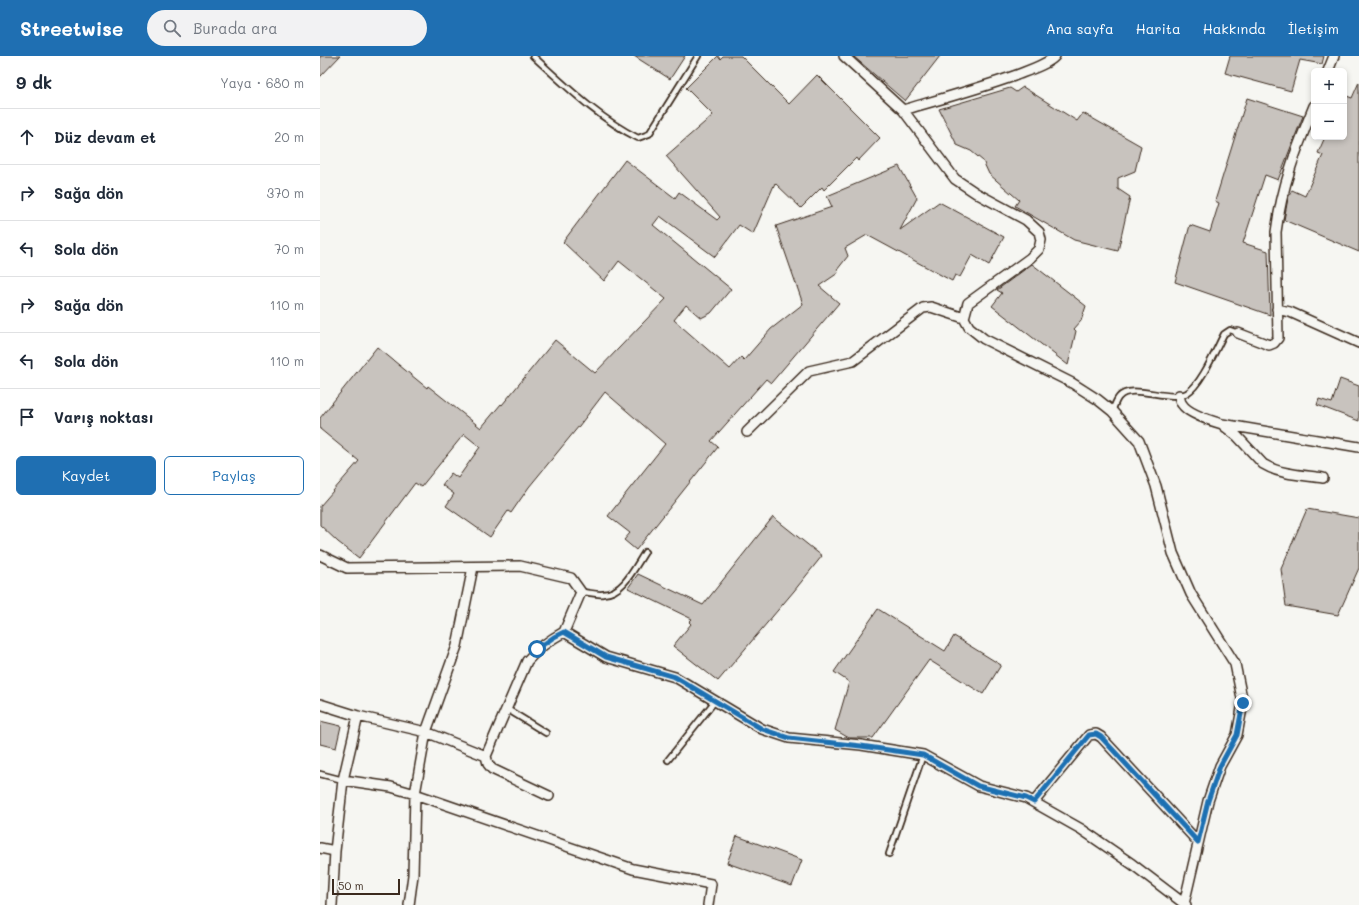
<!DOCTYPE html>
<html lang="tr">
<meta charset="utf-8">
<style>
:root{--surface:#fff;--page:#f2f2f3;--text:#1f2937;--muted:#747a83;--line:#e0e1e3;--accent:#1f6fb2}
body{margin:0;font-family:Mali,sans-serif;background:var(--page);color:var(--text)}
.controls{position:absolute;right:12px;top:12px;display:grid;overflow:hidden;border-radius:6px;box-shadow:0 2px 6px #0003}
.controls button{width:36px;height:36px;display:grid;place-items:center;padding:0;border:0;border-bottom:1px solid var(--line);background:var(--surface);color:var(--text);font:20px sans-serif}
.scale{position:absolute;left:12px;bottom:10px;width:68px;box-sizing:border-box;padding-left:4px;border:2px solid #3b2a1e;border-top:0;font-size:11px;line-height:14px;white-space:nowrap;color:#3b2a1e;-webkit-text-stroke:3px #f6f6f2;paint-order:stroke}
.stop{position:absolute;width:12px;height:12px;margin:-9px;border:3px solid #1f6fb2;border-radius:50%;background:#fff}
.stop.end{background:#1f6fb2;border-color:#fff;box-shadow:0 1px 4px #0008}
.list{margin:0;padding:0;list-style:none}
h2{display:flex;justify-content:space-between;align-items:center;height:52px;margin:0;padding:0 16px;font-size:17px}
h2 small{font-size:13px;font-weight:400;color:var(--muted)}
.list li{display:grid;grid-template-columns:26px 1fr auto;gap:12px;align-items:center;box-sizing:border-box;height:56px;padding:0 16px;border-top:1px solid var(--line)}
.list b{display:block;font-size:15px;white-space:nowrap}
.list em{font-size:13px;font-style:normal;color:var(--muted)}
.actions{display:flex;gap:8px;padding:12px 16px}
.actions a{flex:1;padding:9px 0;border:1px solid var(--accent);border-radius:6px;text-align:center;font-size:14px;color:var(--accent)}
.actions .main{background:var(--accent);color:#fff}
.icon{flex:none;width:22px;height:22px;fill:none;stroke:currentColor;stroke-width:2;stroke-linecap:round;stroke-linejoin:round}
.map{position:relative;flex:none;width:1039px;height:849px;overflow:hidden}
header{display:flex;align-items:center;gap:24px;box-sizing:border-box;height:56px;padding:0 20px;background:var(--accent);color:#fff}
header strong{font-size:19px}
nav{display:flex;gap:22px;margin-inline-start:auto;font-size:14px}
.search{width:280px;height:36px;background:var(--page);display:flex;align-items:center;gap:10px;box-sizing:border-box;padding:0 14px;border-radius:22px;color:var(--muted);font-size:15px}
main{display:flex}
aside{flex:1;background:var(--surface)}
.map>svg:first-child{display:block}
.building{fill:#c8c3be;stroke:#3b2a1e}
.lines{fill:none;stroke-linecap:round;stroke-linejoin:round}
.lane-casing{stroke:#3b2a1e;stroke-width:8}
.street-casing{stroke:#3b2a1e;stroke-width:12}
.lane{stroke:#f6f6f2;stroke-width:4.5}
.street{stroke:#f6f6f2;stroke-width:9}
.route{stroke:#1f6fb2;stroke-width:5}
</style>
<header>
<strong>Streetwise</strong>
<div class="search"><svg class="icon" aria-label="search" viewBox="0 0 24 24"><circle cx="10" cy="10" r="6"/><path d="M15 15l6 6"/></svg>Burada ara</div>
<nav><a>Ana sayfa</a><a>Harita</a><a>Hakkında</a><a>İletişim</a></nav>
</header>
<main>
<aside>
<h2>9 dk<small>Yaya · 680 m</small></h2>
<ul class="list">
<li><svg class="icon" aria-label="ahead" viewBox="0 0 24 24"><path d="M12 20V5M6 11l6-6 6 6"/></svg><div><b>Düz devam et</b></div><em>20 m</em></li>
<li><svg class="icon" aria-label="right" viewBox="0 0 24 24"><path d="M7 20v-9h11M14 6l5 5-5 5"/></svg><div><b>Sağa dön</b></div><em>370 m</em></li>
<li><svg class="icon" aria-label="left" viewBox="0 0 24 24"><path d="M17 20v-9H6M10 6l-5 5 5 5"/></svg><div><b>Sola dön</b></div><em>70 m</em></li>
<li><svg class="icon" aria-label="right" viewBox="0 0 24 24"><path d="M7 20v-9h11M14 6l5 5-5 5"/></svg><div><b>Sağa dön</b></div><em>110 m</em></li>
<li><svg class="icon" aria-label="left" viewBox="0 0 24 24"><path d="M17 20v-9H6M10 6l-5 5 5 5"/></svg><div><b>Sola dön</b></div><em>110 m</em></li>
<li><svg class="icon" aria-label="arrive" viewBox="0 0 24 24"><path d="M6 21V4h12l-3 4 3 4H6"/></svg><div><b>Varış noktası</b></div></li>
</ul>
<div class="actions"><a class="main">Kaydet</a><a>Paylaş</a></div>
</aside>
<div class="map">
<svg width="1039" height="849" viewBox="0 0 1039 849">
<rect width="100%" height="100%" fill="#f6f6f2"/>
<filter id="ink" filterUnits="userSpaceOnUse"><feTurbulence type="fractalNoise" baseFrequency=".025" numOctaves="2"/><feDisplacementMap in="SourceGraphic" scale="8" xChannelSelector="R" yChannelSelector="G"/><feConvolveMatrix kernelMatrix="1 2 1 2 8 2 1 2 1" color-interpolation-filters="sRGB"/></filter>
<g filter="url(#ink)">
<path class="building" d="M0,0H20L0,21Z
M314,0H365L350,23Z
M398,0L400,3L403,0H421L469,48L497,19L560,82L538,105L536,102L504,134L502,131L481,152L455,127L433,178L419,169L395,201L340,160L333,169L411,233L391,257L381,262L366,249L354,264L410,313L421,301L424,304L451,273L483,248L456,170L512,151L507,140L579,110L597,142L580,174L619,146L684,181L669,209L652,199L640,221L635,219L632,225L547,179L525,192L528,200L517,214L518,217L499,230L519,247L451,327L446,323L391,385L398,391L316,494L304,484L310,477L288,460L345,388L285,336L259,370L209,431L191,457L188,455L170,481L126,450L134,438L122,429L131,417L138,422L160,391L144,378L101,431L95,427L39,502L18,486L0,469V450L39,405L0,373V362L57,291L107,332L108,330L161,372L181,348L182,349L235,284L275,317L346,243L299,205L284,225L243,186L305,104L355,142L359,136L397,164L400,161L346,100L393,59L366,32Z
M533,0H620L585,45Z
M910,0H1004L1002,8L980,4L971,35L905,17Z
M1039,26V196L964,164L968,142L972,134L985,140L1003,99L998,97L1005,81H1024V39L1032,42Z
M703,31L757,65L763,57L821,90L815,115L798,122V133L810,141L798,195L754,184L695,150L699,144L669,118L663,105L651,95L637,89L619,53L690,32L696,36Z
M927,42L983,60L958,124L945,119L923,187L948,195L950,259L855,226L870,169L890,176L899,147L895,145Z
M712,208L766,250L761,265L754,273L756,275L748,309L672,250L682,237L677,234Z
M1020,323L1039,330V365L997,349L999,343L1012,347Z
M987,453L1039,462V512L1018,559L966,550L961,513Z
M453,461L502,500L474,535L398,625L353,590L371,568L369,566L372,563L308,532L318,518L383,549Z
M558,553L625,595L634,580L681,609L663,638L609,604L553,682H529L515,674L529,626L514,616Z
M0,665L21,670L16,692L0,688Z
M417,780L482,804L472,830L407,807Z"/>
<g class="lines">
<defs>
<path id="lane" d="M213,0C246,30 278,62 318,82L329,78L378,0
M792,355C794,351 796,344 799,341C811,326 850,347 867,337C881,329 896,293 904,278L910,274L918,277
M261,536C268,536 276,539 283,538C303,538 315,511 325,496
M187,653L226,677
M348,704L395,645
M0,718L23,724
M569,798L603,699"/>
<path id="street" d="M524,0L583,54C621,43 658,33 694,20C706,15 727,9 735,0
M1008,15L1014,0
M583,54L635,123L656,137L706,164L719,176L721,184L719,193L710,202L648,247L644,262L649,271L664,283L752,327L777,343L792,355L819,385L836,430L853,497L871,538L915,608L923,647L917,679L900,710L888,745L864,848
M957,253L970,256L1039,287
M918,277L949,289L954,287L958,282L956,176C962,129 976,94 994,50
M859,339C860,342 860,346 862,348C868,358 892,365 902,368L1039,391
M904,370L917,380L943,408C961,419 983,419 1003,422
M427,376L489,315L533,305L603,252L611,251L644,262
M0,499L27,512L200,510L251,522L261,536L244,576L286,601L355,621L442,673L469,682L541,689L603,699L659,730L706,742L761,773L812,808L866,849
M153,511L137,590L106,676L166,700L207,605C218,592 229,584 244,576
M0,648L38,660L106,676L95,738L71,731L23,724
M166,700L168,708L172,713L229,740
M714,746L769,679L776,678L781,681L878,786
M0,792L15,795
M12,849L15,795L23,724L38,660
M89,849L93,819L95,738L313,813L391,828L388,849"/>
</defs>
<use href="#lane" class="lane-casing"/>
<use href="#street" class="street-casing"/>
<use href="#lane" class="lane"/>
<use href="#street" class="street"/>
</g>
</g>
<g class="lines" filter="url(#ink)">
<path class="route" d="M217,593L234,581L244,576L286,601L355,621L442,673L469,682L541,690L603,699L658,730L706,742L714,746L769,679L776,678L781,681L878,786L888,745L900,710L917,679L923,647"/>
</g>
</svg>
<div class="controls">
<button>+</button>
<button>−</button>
</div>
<div class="scale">50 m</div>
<div class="stop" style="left:217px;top:593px"></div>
<div class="stop end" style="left:923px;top:647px"></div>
</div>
</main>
